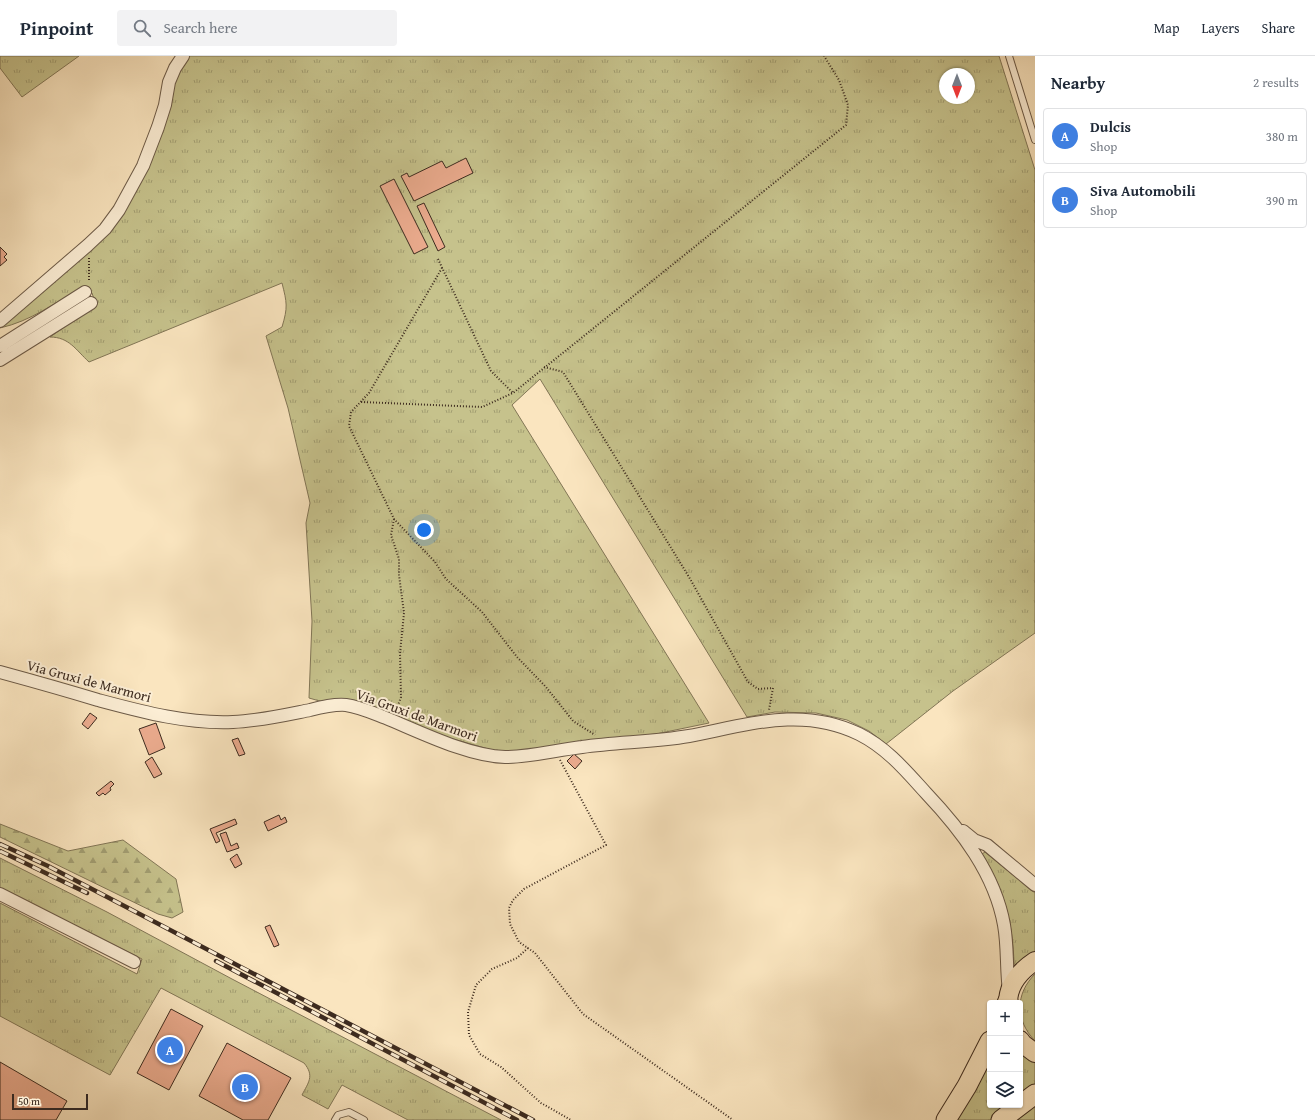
<!DOCTYPE html>
<meta charset="utf-8">
<style>
:root{--surface:#fff;--page:#f2f2f3;--text:#1f2937;--muted:#747a83;--line:#e0e1e3;--accent:#8f2418}
body{margin:0;font-family:"Gentium Book Plus",serif;background:var(--page);color:var(--text)}
.controls{position:absolute;right:12px;bottom:12px;display:grid;overflow:hidden;border-radius:4px;box-shadow:0 1px 3px #0004}
.controls button{width:36px;height:36px;display:grid;place-items:center;padding:0;border:0;border-bottom:1px solid var(--line);background:var(--surface);color:var(--text);font:20px sans-serif}
.compass{position:absolute;left:939px;top:12px;width:36px;height:36px;border-radius:50%;background:var(--surface);box-shadow:0 1px 3px #0004;rotate:180deg}
.scale{position:absolute;left:12px;bottom:10px;width:76px;box-sizing:border-box;padding-left:4px;border:2px solid #3d2b1f;border-top:0;font-size:11px;line-height:14px;white-space:nowrap;color:#3d2b1f;-webkit-text-stroke:3px #fceed5;paint-order:stroke}
.you{position:absolute;left:424px;top:474px;width:14px;height:14px;margin:-10px;border:3px solid #fff;border-radius:50%;background:#1a73e8;box-shadow:0 0 0 6px #1a73e833}
.badge{display:grid;place-items:center;width:26px;height:26px;border-radius:50%;background:var(--accent);color:#fff;font-size:13px;font-weight:700}
.pin{position:absolute;translate:-50% -50%;border:2px solid #fff;box-shadow:0 1px 4px #0006}
.list{margin:0;padding:0;list-style:none}
h2{display:flex;justify-content:space-between;align-items:center;height:52px;margin:0;padding:0 16px;font-size:17px}
h2 small{font-size:13px;font-weight:400;color:var(--muted)}
.list li{display:grid;grid-template-columns:26px 1fr auto;gap:12px;align-items:center;box-sizing:border-box;height:56px;margin:0 8px 8px;padding:0 8px;border:1px solid var(--line);border-radius:4px}
.list b{display:block;font-size:15px;white-space:nowrap}
.list p{margin:0;font-size:13px;white-space:nowrap;color:var(--muted)}
.list em{font-size:13px;font-style:normal;color:var(--muted)}
.icon{flex:none;width:22px;height:22px;fill:none;stroke:currentColor;stroke-width:2;stroke-linecap:round;stroke-linejoin:round}
.map{position:relative;flex:none;width:1035px;height:1064px;overflow:hidden}
header{display:flex;align-items:center;gap:24px;box-sizing:border-box;height:56px;padding:0 20px;background:var(--surface);border-bottom:1px solid var(--line)}
header strong{font-size:19px}
nav{display:flex;gap:22px;margin-inline-start:auto;font-size:14px}
.search{width:280px;height:36px;background:var(--page);display:flex;align-items:center;gap:10px;box-sizing:border-box;padding:0 14px;border-radius:4px;color:var(--muted);font-size:15px}
main{display:flex}
aside{flex:1;background:var(--surface)}
.map>svg:first-child{display:block}
.grass{fill:url(#grass-tufts);stroke:#827656;fill-rule:evenodd}
.forest{fill:url(#forest-firs);stroke:#827656}
.building{fill:#ebab8e;stroke:#3d2b1f}
.lines{fill:none;stroke-linecap:round;stroke-linejoin:round}
.service-casing{stroke:#6c5a47;stroke-width:8}
.minor-casing{stroke:#6c5a47;stroke-width:14}
.primary-casing{stroke:#3d2b1f;stroke-width:20}
.trunk-casing{stroke:#3d2b1f;stroke-width:21}
.path{stroke:#3d2b1f;stroke-width:2;stroke-dasharray:1 2;stroke-linecap:butt}
.service{stroke:#fceed5;stroke-width:6}
.minor{stroke:#fceed5;stroke-width:12}
.primary{stroke:#fae5bf;stroke-width:18}
.trunk{stroke:#fae5bf;stroke-width:19}
.rail-casing{stroke:#3d2b1f;stroke-width:4.5}
.rail{stroke:#fceed5;stroke-width:3;stroke-dasharray:9;stroke-linecap:butt}
.labels{text-anchor:middle;dominant-baseline:central;stroke-width:4;stroke-linejoin:round;paint-order:stroke}
.street-label{font-size:14px;fill:#3d2b1f;stroke:#fceed5}
</style>
<header>
<strong>Pinpoint</strong>
<div class="search"><svg class="icon" aria-label="search" viewBox="0 0 24 24"><circle cx="10" cy="10" r="6"/><path d="M15 15l6 6"/></svg>Search here</div>
<nav><a>Map</a><a>Layers</a><a>Share</a></nav>
</header>
<main>
<div class="map">
<svg width="1035" height="1064" viewBox="0 0 1035 1064">
<defs>
<pattern id="grass-tufts" width="24" height="20" patternUnits="userSpaceOnUse"><rect width="24" height="20" fill="#c6c28c"/><path d="M3 7l-1-3M5 7V3M7 7l1-3M15 17l-1-3M17 17v-4M19 17l1-3" fill="none" stroke="#a29e72"/></pattern>
<pattern id="forest-firs" width="22" height="20" patternUnits="userSpaceOnUse"><rect width="22" height="20" fill="#c6c28c"/><path d="M5 1l3.5 6h-7zM16 11l3.5 6h-7z" fill="#a29e72"/></pattern>
</defs>
<rect width="100%" height="100%" fill="#fae5bf"/>
<filter id="stains"><feTurbulence type="fractalNoise" baseFrequency=".005" numOctaves="4"/><feColorMatrix values="0 0 0 0 .2 0 0 0 0 .09 0 0 0 0 .02 0 0 0 .5 -.17"/></filter>
<radialGradient id="worn" r=".72"><stop offset=".6" stop-color="#630" stop-opacity="0"/><stop offset="1" stop-color="#630" stop-opacity=".3"/></radialGradient>
<path class="grass" d="M0,0H79L22,41L0,12Z
M187,0H999L1035,114V577L953,635L886,688L869,675L847,664L816,657L775,656L747,661L540,323L512,349L709,667L656,678L582,685L525,694L499,696L309,642L312,565L306,467L310,447L288,352L266,280L282,271C288,251 287,247 282,227L89,306C76,294 69,281 50,281L96,249L92,237L82,231C55,247 31,265 0,272V271L109,174ZM945,18H969V42H945Z
M985,796L1035,837V897L1018,909L1014,908C1013,868 1004,832 982,798Z
M0,802L107,856L232,923L501,1064H408L342,1029L328,1053L302,1039C308,1027 315,1020 304,1007L161,932L110,1019L0,960V847L137,918L142,903L0,832Z
M1035,918V985C1015,964 1015,938 1035,918Z
M1020,995L1035,1007V1030L1020,1041Z
M990,1005V1049H1010L991,1064H956Z
M1035,1049V1064H1016Z"/>
<path class="forest" d="M0,768L68,795L123,784L176,823L183,856L172,862L158,858L0,781Z"/>
<path class="building" d="M466,102L473,117L414,145L401,120L407,117L409,121L442,105L446,112Z
M394,123L428,191L414,198L380,130Z
M424,147L445,191L438,195L417,150Z
M0,191L7,198L4,201L7,204L0,210Z
M90,657L97,662L88,673L82,668Z
M156,667L165,692L149,699L139,673Z
M238,682L245,698L239,700L232,684Z
M574,698L582,705L575,713L567,705Z
M152,701L162,718L154,722L145,706Z
M111,725L114,728L110,732L111,734L105,739L103,737L99,740L96,737Z
M279,759L281,764L285,761L287,766L268,775L264,766Z
M235,763L237,768L216,777L220,785L216,787L210,773Z
M226,776L231,790L237,787L239,792L227,796L220,778Z
M237,798L242,808L235,812L230,803Z
M270,869L279,889L274,891L265,871Z
M171,953L203,970L169,1034L137,1017Z
M227,987L291,1022L268,1064H243L199,1040Z
M0,1006L67,1045L56,1064H0Z"/>
<g class="lines">
<defs>
<path id="service" d="M1009,0L1035,84
M335,1064L338,1059L349,1056L364,1064"/>
<path id="minor" d="M0,265L88,189L105,173L119,154L143,110L158,71L165,49L169,26L175,12L183,0
M0,290L85,236
M0,304L91,247
M0,616C33,625 65,634 98,644C143,656 187,668 233,666C259,665 285,659 310,654C322,651 334,648 346,649C360,651 373,657 386,662C420,676 468,700 505,701C531,701 556,694 582,691C618,686 654,686 689,680C747,669 802,650 859,678C887,692 906,715 926,737C961,774 995,818 1004,869C1008,891 1006,913 1009,935
M963,775L974,784L987,789L1035,829
M0,838L134,906"/>
<path id="primary" d="M1008,947C1008,928 1020,915 1035,905
M1020,984L1023,988L1035,997"/>
<path id="trunk" d="M1007,947L1008,945
M946,1064L967,1030L990,985
M1001,1064L1035,1038"/>
</defs>
<use href="#service" class="service-casing"/>
<use href="#minor" class="minor-casing"/>
<use href="#primary" class="primary-casing"/>
<use href="#trunk" class="trunk-casing"/>
<path class="path" d="M89,202V226
M438,203L491,315L513,337
M442,212L369,337L351,356L349,370L394,463L435,506L446,523L482,556L517,601L546,631L573,665L595,679
M544,311L563,316L689,521L748,626L758,633L773,632L769,654
M361,346L482,351L513,337L846,69L848,49L839,24L824,0
M394,463L391,479L399,503V519L404,557L400,597L401,641L396,655
M560,704L606,789L524,833L513,844L509,852L510,868L519,886L535,897L583,958L733,1064
M528,892L517,902L492,913L476,929L468,956L469,979L480,998L501,1011L541,1047L571,1064"/>
<use href="#service" class="service"/>
<use href="#minor" class="minor"/>
<use href="#primary" class="primary"/>
<use href="#trunk" class="trunk"/>
<defs>
<path id="rail" d="M0,788L48,810L533,1064
M0,795L87,837
M216,905L517,1064"/>
</defs>
<use href="#rail" class="rail-casing"/>
<use href="#rail" class="rail"/>
</g>
<g class="labels">
<g class="street-label">
<text transform="translate(89 625) rotate(15)">Via Gruxi de Marmori</text>
<text transform="translate(417 659) rotate(20)">Via Gruxi de Marmori</text>
</g>
</g>
<rect width="100%" height="100%" filter="url(#stains)"/>
<rect width="100%" height="100%" fill="url(#worn)"/>
</svg>
<div class="controls">
<button>+</button>
<button>−</button>
<button><svg class="icon" aria-label="layers" viewBox="0 0 24 24"><path d="M12 4l9 5-9 5-9-5zM3 14l9 5 9-5"/></svg></button>
</div>
<svg class="compass" viewBox="-18 -18 36 36"><path d="M0-13l5 13h-10z" fill="#e53935"/><path d="M0 13l5-13h-10z" fill="#747a83"/></svg>
<div class="scale">50 m</div>
<div class="you"></div>
<div class="pin badge" style="left:170px;top:994px;background:#3f7fe0">A</div>
<div class="pin badge" style="left:245px;top:1031px;background:#3f7fe0">B</div>
</div>
<aside>
<h2>Nearby<small>2 results</small></h2>
<ul class="list">
<li><span class="badge" style="background:#3f7fe0">A</span><div><b>Dulcis</b><p>Shop</p></div><em>380 m</em></li>
<li><span class="badge" style="background:#3f7fe0">B</span><div><b>Siva Automobili</b><p>Shop</p></div><em>390 m</em></li>
</ul>
</aside>
</main>
